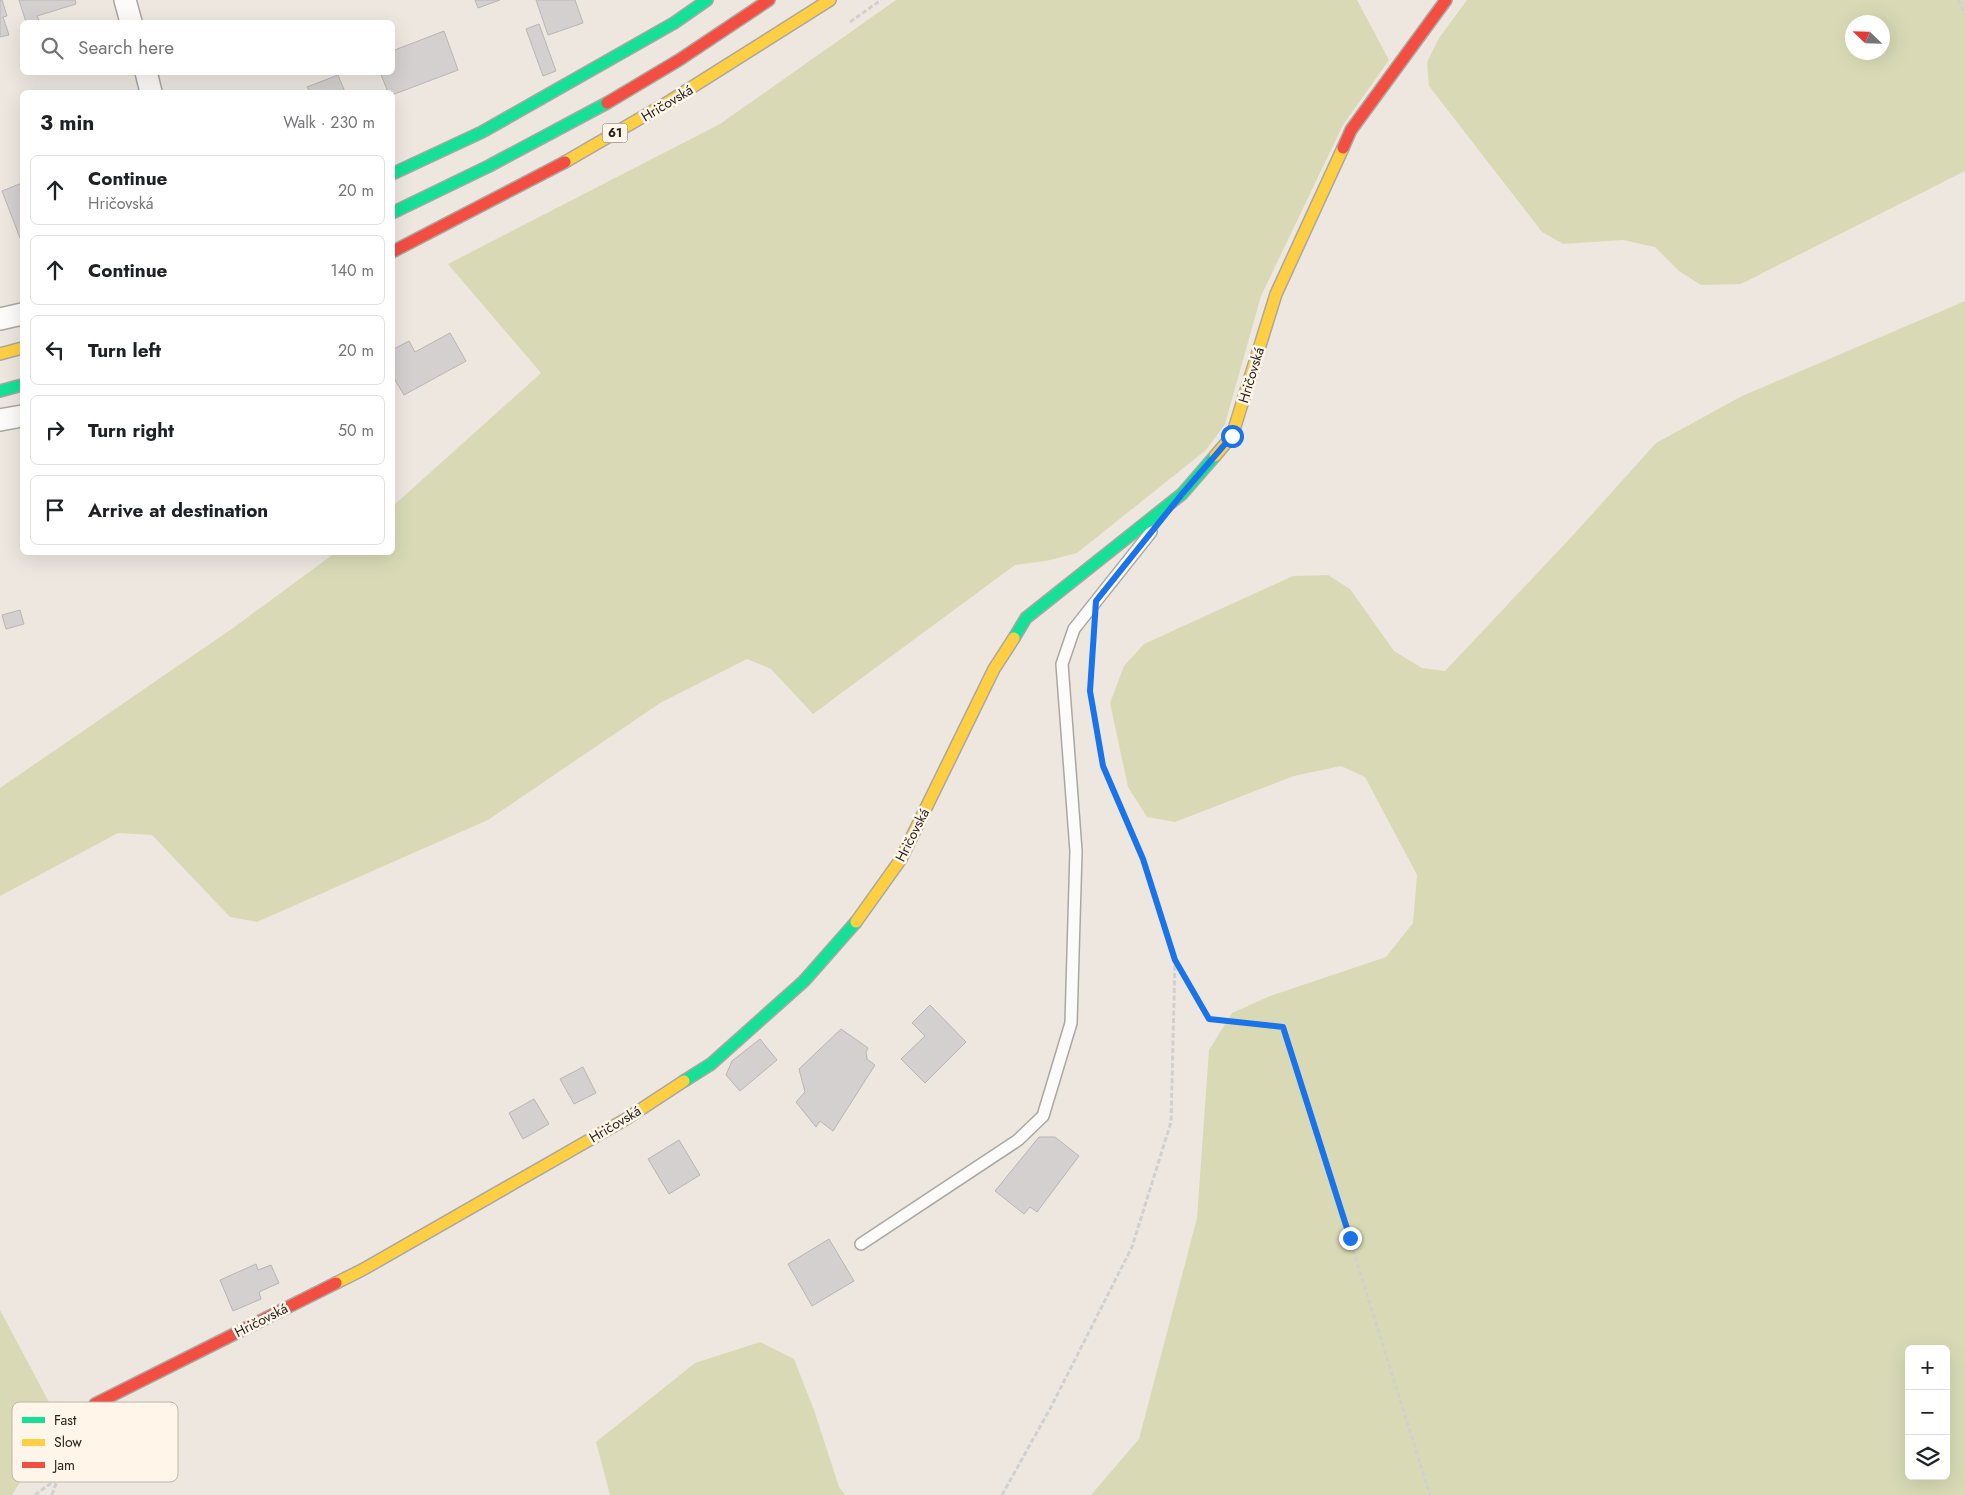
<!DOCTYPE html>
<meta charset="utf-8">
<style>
:root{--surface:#fff;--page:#f2f2f2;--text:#202124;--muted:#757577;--line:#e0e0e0}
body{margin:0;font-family:Jost,sans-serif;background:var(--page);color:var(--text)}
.controls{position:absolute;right:15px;bottom:15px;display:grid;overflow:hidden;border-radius:8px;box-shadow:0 5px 20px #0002}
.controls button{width:45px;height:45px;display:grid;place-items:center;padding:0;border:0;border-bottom:1px solid var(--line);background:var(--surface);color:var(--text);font:25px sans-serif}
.compass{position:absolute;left:1845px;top:15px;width:45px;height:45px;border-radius:50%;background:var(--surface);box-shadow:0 5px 20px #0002;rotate:293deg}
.stop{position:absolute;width:15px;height:15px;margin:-11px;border:4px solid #1a73e8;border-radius:50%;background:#fff}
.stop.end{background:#1a73e8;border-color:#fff;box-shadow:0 1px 5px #0008}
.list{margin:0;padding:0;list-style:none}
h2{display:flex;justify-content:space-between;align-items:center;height:65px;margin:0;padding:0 20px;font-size:21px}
h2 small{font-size:16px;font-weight:400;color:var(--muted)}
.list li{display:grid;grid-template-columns:32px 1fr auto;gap:15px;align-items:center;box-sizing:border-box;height:70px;margin:0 10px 10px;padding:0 10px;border:1px solid var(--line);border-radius:8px}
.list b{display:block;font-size:19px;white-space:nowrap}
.list p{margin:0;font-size:16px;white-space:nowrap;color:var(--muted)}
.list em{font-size:16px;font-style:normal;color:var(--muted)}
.icon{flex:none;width:28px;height:28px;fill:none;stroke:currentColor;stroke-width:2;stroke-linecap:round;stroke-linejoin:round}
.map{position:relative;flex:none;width:1965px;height:1495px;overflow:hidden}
.search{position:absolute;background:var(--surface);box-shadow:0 5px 20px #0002;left:20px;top:20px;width:375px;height:55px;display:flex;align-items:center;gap:12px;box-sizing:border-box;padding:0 18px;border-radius:8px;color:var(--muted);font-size:19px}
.panel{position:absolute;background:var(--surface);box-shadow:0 5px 20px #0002;left:20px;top:90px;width:375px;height:465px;border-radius:8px}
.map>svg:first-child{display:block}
.green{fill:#d9dab5;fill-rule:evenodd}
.building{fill:#d5d0d0;stroke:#b9b5b3}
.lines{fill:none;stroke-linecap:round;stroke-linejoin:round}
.lane-casing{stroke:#aaa7a1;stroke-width:14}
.street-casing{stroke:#aaa7a1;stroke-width:24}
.fast-casing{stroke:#aaa7a1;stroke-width:14}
.slow-casing{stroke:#aaa7a1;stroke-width:14}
.jam-casing{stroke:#aaa7a1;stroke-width:14}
.path{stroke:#d2d0ce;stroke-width:3;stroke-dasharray:5 2.5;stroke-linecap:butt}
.lane{stroke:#fcfbfa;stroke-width:11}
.street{stroke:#fcfbfa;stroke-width:21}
.fast{stroke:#16e098;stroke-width:11}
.slow{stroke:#ffcf43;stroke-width:11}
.jam{stroke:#f24e42;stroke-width:11}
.route{stroke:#1a73e8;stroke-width:6}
.labels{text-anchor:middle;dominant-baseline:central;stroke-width:5;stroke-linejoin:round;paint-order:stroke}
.shield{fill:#fff5e8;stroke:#66615a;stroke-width:1}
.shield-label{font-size:12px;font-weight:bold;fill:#25221d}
.street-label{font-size:14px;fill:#25221d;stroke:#fff5e8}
.key{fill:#fff5e8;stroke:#beb6ab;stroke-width:1}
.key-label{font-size:14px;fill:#25221d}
</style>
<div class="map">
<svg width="1965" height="1495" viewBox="0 0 1965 1495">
<rect width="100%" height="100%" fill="#ede7e0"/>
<path class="green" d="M896,0H1357L1389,60L1343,125L1261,296L1225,424L1206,450L1077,553L1046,561L1015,565L813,714L771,669L747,659L660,703L488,820L257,922L230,917L152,835L118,833L0,896V788L233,628L335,553L392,552L393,506L541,373L448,264L720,124Z
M1467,0H1965V171L1741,284L1701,285L1679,271L1655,247L1623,240L1563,244L1542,232L1429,86L1427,62L1439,38ZM1882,22V52H1852V22Z
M1965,301V1495H1091L1139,1439L1197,1218L1209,1050L1232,1013L1270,996L1386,957L1413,923L1417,875L1365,777L1341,766L1294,776L1175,822L1147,817L1128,787L1110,703L1124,666L1144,644L1293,576L1328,575L1350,589L1394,651L1422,668L1445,671L1575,533L1656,443L1742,396ZM1909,1349H1946V1476H1909Z
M0,1310L50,1404L44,1444L12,1495H0Z
M760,1342L794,1359L814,1410L839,1487L845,1495H610L596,1442L695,1363Z"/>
<path class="building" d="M0,0H2L7,16L3,17L9,35L0,37Z
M19,0H75L76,4L37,16L40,22H26Z
M475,0H500L478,8Z
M536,0H575L583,23L548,35Z
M539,24L556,71L543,76L526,29Z
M444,31L458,70L392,95V92H388L380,72H392V51Z
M338,75L345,92H310L307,87Z
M22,183V237L20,238L2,191Z
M450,333L466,361L404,395L392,375V350L409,341L415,352Z
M20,610L24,624L6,629L2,615Z
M930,1005L966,1042L925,1083L901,1059L925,1036L912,1023Z
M841,1029L868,1048L866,1052L867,1059L875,1065L833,1131L820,1121L816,1127L796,1102L805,1092L799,1069Z
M760,1039L777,1060L740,1091L726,1075L732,1061Z
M583,1067L596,1093L574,1104L560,1079Z
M534,1099L549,1124L523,1139L509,1113Z
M1039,1137H1055L1079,1156L1037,1212L1030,1207L1024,1214L995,1191Z
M679,1140L700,1175L669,1194L648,1159Z
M829,1239L854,1281L812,1306L788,1264Z
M256,1264L258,1270L271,1265L279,1283L259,1292L261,1299L233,1311L220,1280Z"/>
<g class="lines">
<defs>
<path id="lane" d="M861,1244L1018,1140L1043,1116L1071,1023L1076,851L1062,664L1074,629L1151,532"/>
<path id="street" d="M125,0L131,22
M146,72L151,92
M0,319L22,314
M0,420L22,416"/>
<path id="fast" d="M392,174L482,132L674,23L707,0
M392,213L489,166L607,103
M0,391L22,385
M1014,638L1026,618L1182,494L1215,456
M684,1081L711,1064L804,981L856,922"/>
<path id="slow" d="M565,162L670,101L830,0
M0,354L22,348
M1215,456L1232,436L1276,294L1343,148
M856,922L901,859L994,669L1014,638
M336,1283L362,1270L626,1119L684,1081"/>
<path id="jam" d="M607,103L679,60L769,0
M1343,148L1351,130L1446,0
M392,252L565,162
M95,1404L336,1283"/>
</defs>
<use href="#lane" class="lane-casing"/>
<use href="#street" class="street-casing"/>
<use href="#fast" class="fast-casing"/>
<use href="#slow" class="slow-casing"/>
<use href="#jam" class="jam-casing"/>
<path class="path" d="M1958,0L1965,15
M850,22L881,0
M1175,961L1209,1019L1283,1027L1430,1495
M35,1495L58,1478
M52,1495L76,1425
M1002,1495L1051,1407L1132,1247L1171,1122L1175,961L1143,859L1103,766L1090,691L1094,638"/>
<use href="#lane" class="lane"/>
<use href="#street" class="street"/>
<use href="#fast" class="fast"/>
<use href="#slow" class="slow"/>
<use href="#jam" class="jam"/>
</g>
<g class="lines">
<path class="route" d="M1232,436L1182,494L1096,601L1090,691L1103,766L1143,859L1175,960L1209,1019L1283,1027L1350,1238"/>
</g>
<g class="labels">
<rect class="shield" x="602.5" y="123.5" width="25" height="19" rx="4"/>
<g class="shield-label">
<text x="615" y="133">61</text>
</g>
<g class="street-label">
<text transform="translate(667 103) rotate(-31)">Hričovská</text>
<text transform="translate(1251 375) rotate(-73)">Hričovská</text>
<text transform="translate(912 835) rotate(-63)">Hričovská</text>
<text transform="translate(615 1124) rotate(-31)">Hričovská</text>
<text transform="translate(261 1320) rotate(-27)">Hričovská</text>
</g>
</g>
<rect x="12" y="1402" width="166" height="80" rx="8" class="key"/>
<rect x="22" y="1417" width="23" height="6" fill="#16e098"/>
<rect x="22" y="1439" width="23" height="7" fill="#ffcf43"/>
<rect x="22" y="1462" width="23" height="6" fill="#f24e42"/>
<g class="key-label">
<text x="54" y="1425">Fast</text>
<text x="54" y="1447">Slow</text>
<text x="54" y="1470">Jam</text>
</g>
</svg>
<div class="controls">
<button>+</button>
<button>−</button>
<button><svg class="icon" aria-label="layers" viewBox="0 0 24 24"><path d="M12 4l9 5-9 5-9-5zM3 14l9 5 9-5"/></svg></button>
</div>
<svg class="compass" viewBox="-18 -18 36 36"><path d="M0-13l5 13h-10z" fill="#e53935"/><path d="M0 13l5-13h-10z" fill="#757577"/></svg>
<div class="stop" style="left:1232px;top:436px"></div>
<div class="stop end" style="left:1350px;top:1238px"></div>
<div class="search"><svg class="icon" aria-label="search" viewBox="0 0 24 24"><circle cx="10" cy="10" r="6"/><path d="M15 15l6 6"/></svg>Search here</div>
<section class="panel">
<h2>3 min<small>Walk · 230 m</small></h2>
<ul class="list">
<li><svg class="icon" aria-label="ahead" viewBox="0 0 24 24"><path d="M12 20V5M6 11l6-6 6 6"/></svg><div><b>Continue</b><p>Hričovská</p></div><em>20 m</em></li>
<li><svg class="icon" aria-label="ahead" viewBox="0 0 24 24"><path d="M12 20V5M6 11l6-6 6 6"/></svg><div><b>Continue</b></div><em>140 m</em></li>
<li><svg class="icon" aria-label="left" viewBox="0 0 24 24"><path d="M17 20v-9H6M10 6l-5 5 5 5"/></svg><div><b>Turn left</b></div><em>20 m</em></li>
<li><svg class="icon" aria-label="right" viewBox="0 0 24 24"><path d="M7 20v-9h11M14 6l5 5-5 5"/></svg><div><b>Turn right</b></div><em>50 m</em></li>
<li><svg class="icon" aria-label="arrive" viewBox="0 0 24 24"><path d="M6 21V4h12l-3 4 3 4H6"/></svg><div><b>Arrive at destination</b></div></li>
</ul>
</section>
</div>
